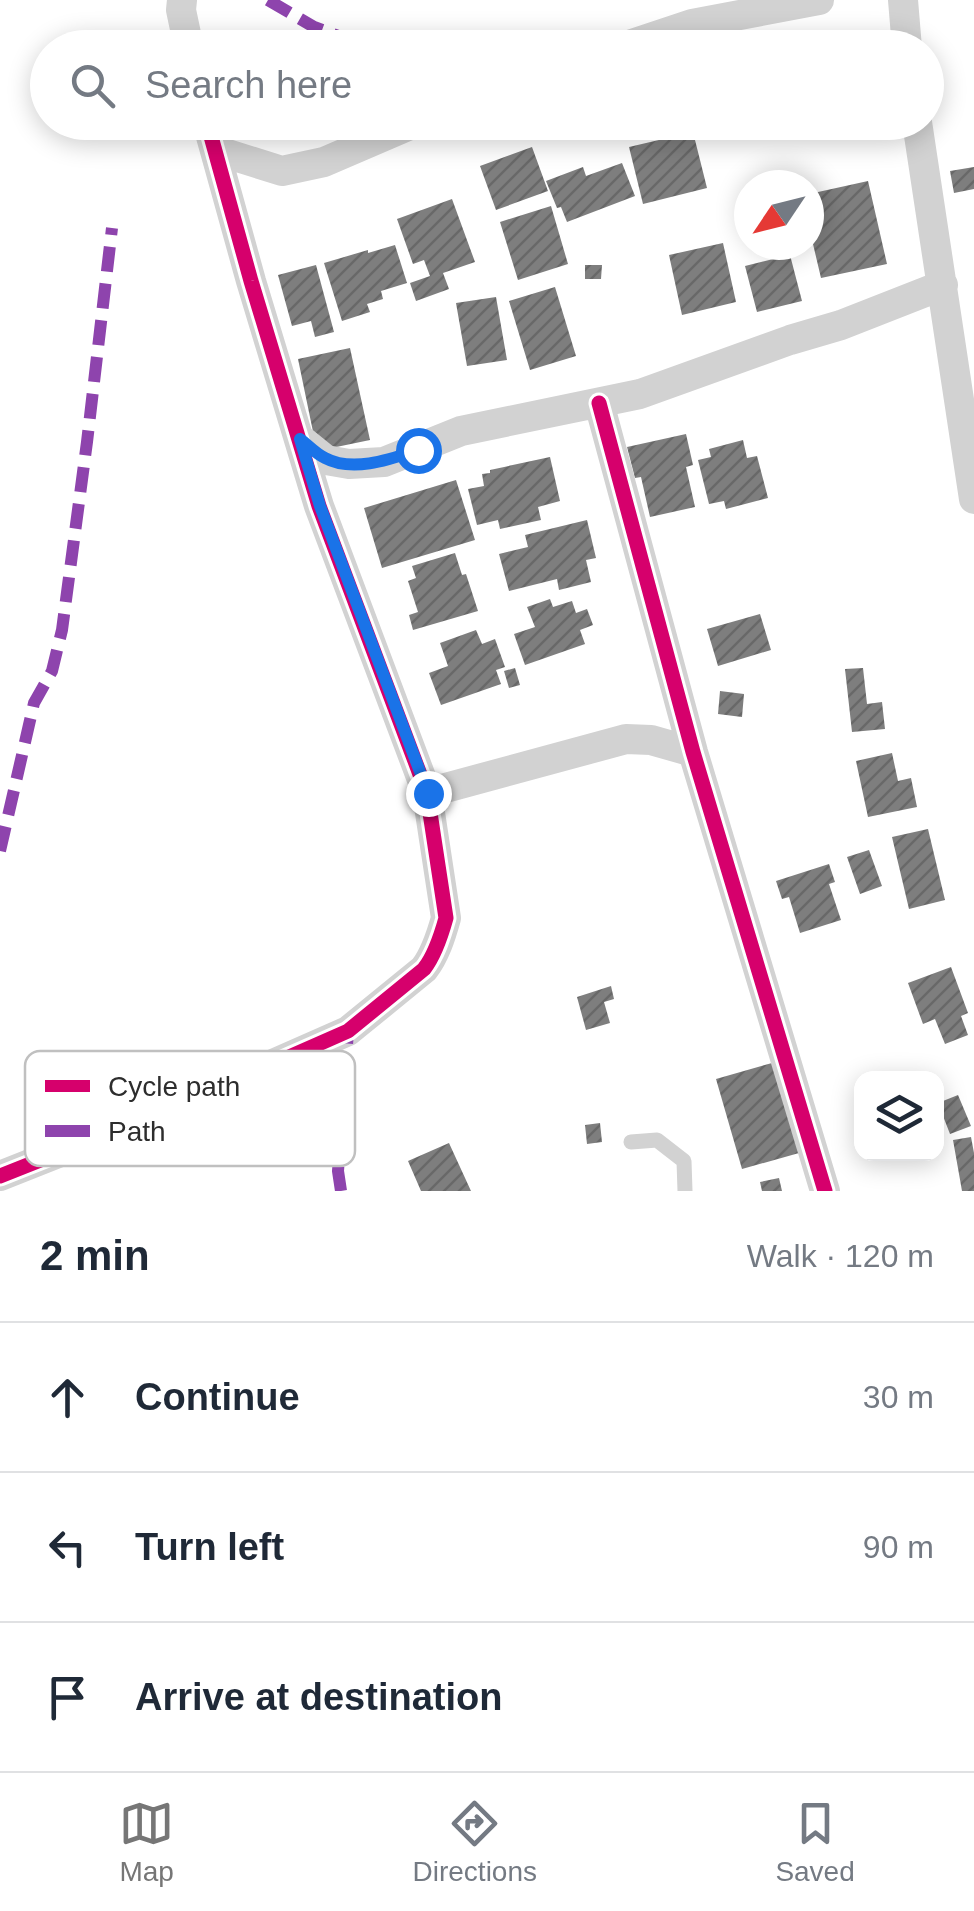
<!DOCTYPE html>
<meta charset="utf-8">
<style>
:root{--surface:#fff;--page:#f6f6f7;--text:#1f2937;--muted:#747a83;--line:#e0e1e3;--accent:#767676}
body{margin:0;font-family:Helvetica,sans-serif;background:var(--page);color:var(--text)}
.controls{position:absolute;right:30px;bottom:30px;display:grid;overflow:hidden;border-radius:20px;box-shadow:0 5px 25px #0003}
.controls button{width:90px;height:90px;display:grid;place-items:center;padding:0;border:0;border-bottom:2px solid var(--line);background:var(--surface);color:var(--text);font:50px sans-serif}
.compass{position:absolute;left:734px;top:170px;width:90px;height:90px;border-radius:50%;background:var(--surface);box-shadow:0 5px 25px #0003;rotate:235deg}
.stop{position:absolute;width:30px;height:30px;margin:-22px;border:8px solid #1a73e8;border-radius:50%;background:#fff}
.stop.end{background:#1a73e8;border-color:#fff;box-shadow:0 2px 10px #0008}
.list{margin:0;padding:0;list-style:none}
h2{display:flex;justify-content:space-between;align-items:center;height:130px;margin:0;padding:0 40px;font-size:42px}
h2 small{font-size:32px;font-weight:400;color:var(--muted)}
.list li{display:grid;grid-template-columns:65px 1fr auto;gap:30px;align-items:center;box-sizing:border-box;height:150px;padding:0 40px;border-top:2px solid var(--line)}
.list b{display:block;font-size:38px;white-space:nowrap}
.list em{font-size:32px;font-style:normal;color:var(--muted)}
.icon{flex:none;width:55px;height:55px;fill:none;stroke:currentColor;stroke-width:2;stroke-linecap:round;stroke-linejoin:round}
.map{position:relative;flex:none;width:974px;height:1191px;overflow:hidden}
.search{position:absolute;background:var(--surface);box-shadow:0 5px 25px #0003;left:30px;right:30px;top:30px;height:110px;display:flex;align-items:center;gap:25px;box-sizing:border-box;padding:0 35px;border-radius:55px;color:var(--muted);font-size:38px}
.sheet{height:580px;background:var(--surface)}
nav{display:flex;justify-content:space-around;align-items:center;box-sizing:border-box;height:140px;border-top:2px solid var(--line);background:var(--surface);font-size:28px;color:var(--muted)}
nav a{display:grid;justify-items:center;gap:5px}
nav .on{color:var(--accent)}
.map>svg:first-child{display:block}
</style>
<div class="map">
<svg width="974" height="1191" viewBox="0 0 974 1191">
<defs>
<pattern id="building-hatch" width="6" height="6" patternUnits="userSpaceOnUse" patternTransform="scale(2.5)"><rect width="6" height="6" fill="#7e7e7e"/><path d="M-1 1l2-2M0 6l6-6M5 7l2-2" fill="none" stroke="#686868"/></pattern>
</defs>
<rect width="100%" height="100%" fill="#fff"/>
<path fill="url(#building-hatch)" d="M 693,132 L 707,188 L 643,204 L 629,147 Z
M 532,147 L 548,191 L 496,210 L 480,166 Z
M 622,163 L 635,196 L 567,222 L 561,207 L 557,208 L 546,181 L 583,167 L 586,176 Z
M 974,167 L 974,189 L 954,193 L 950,171 Z
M 868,181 L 887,264 L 821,278 L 809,227 L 809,194 Z
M 452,199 L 475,262 L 443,273 L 449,289 L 416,301 L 410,283 L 430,276 L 424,260 L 413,264 L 397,219 Z
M 551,206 L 568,264 L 518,280 L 500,222 Z
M 723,243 L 736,302 L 682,315 L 669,255 Z
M 395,245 L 407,283 L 381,291 L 383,299 L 367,304 L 370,312 L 342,321 L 324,263 L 368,250 L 368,253 Z
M 790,255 L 802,301 L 757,312 L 745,266 Z
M 316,265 L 334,332 L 315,337 L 311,321 L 292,326 L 278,275 Z
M 585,265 L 602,265 L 601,279 L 585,279 Z
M 555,287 L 576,356 L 530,370 L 509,301 Z
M 496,297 L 507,360 L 467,366 L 456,303 Z
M 350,348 L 370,440 L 317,451 L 298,359 Z
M 686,434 L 693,465 L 686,467 L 695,507 L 650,517 L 641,477 L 635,478 L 627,447 Z
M 743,440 L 747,458 L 757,456 L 768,498 L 726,509 L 724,501 L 709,504 L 698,460 L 711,457 L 709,449 Z
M 550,457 L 560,501 L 538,507 L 541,520 L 500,529 L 498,520 L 477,525 L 468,489 L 484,486 L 482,474 L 490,473 L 490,470 Z
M 456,480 L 475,540 L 382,568 L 364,508 Z
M 587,520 L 596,558 L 586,560 L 591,582 L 559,590 L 557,579 L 509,591 L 499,554 L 528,547 L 525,535 Z
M 455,553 L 462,575 L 466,574 L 478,611 L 413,630 L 409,615 L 418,612 L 408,581 L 416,578 L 412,566 Z
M 550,599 L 553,607 L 572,601 L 576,613 L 587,609 L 593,625 L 580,630 L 585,644 L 525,665 L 514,634 L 535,627 L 527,607 Z
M 760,614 L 771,650 L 718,666 L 707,629 Z
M 476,630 L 482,644 L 495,639 L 505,667 L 496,670 L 501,684 L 441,705 L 429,673 L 448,666 L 440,643 Z
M 515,668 L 520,685 L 509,688 L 504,671 Z
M 863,668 L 867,704 L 882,702 L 885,729 L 852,732 L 845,669 Z
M 720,691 L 744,694 L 742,717 L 718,714 Z
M 892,753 L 898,781 L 911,778 L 917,807 L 868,817 L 856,761 Z
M 928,829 L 945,900 L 909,909 L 892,837 Z
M 869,850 L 882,886 L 860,894 L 847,857 Z
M 829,864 L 835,882 L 829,884 L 841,920 L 800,933 L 789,897 L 782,899 L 776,881 Z
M 951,967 L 968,1013 L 961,1016 L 968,1035 L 945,1044 L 935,1019 L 923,1024 L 908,983 Z
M 611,986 L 614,999 L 604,1002 L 610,1023 L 586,1030 L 577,997 Z
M 772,1063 L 799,1153 L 742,1169 L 716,1079 Z
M 958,1095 L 971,1126 L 950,1134 L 938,1103 Z
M 600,1123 L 602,1142 L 587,1144 L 585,1125 Z
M 971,1137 L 974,1153 L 974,1191 L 962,1191 L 953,1140 Z
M 449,1143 L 471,1191 L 421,1191 L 408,1161 Z
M 779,1178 L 782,1191 L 762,1191 L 760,1182 Z"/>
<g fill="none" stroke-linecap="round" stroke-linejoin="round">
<path stroke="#d2d2d2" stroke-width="15" d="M 631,1142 L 657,1140 L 684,1161 L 685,1191"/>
<path stroke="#d2d2d2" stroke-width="30" d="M 182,0 L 181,10 L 189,48
M 903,0 L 907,48
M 620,48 L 692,24 L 819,0
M 917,122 L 974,499
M 215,150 L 282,171 L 324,162 L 417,122
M 599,403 L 693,752 L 825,1191
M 300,439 L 326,460 L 349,464 L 384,462 L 461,431 L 640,394 L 790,340 L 841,325 L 943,285
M 427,793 L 626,739 L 651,740 L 693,752
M 0,1176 L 194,1099 L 348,1031 L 424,969 C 435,955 441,936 446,918 L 427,793 L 319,506 L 251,281 L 207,122"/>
<path stroke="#8e44ad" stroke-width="12" stroke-dasharray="25 12" stroke-linecap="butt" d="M 268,0 L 314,27 L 371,48
M 0,851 L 34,703 L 52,671 L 62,630 L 87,442 L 112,228
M 341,1191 L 338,1171 L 348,1031"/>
<g stroke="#fff" stroke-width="21">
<path id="cycleway" d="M 599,403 L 693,752 L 825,1191
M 0,1176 L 194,1099 L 348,1031 L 424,969 C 435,955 441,936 446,918 L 427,793 L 319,506 L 251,281 L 207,122"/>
</g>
<use href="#cycleway" stroke="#d6006c" stroke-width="15"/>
</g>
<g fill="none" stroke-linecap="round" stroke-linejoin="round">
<path stroke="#1a73e8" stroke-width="12" d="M 418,450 C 391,459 353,473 325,458 C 316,454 308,445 300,439 L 320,506 L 428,793"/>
</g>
<rect x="25" y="1051" width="330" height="115" rx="15" fill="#fff" stroke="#c0c0c0" stroke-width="2.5"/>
<rect x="45" y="1080" width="45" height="12" fill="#d6006c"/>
<rect x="45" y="1125" width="45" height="12" fill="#8e44ad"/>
<g font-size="28" fill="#2d2d2d">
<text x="108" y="1096">Cycle path</text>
<text x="108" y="1141">Path</text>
</g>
</svg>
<div class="controls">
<button><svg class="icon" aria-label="layers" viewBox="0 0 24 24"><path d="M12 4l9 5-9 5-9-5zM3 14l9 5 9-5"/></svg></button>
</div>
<svg class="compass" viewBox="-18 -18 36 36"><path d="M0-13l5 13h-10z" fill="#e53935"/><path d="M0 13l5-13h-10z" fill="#747a83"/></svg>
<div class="stop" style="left:418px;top:450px"></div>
<div class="stop end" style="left:428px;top:793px"></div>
<div class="search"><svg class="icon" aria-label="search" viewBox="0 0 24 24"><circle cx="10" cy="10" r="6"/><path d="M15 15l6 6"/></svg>Search here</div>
</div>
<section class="sheet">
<h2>2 min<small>Walk · 120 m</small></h2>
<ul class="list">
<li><svg class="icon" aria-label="ahead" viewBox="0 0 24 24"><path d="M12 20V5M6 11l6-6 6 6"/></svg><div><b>Continue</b></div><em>30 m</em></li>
<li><svg class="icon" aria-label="left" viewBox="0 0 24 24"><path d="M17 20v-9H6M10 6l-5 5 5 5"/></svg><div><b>Turn left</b></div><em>90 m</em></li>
<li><svg class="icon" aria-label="arrive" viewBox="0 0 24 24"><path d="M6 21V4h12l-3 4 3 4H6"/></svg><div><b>Arrive at destination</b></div></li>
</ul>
</section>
<nav>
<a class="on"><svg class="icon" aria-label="map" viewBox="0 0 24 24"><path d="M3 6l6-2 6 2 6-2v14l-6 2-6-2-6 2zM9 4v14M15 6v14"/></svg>Map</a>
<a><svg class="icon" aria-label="directions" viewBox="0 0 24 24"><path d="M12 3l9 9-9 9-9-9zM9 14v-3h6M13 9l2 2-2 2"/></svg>Directions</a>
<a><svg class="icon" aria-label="saved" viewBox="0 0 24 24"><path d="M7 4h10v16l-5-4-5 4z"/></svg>Saved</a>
</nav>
